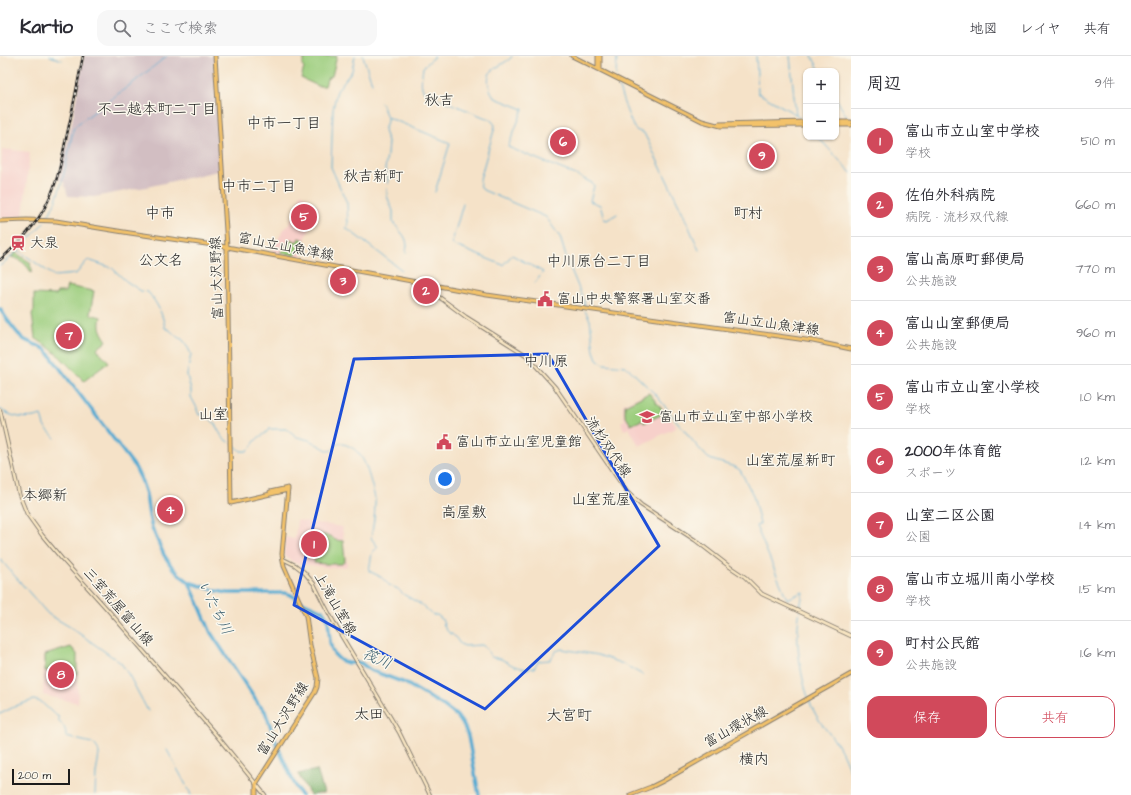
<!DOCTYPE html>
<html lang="ja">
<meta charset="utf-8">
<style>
:root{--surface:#fff;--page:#f7f7f7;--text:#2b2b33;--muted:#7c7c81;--line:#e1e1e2;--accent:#d1495b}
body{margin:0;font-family:"Architects Daughter","Klee One",sans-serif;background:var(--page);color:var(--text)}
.controls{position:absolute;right:12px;top:12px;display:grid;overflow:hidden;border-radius:8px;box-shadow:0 1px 3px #0004}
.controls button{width:36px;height:36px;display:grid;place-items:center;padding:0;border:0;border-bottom:1px solid var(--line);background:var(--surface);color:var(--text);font:20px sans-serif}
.scale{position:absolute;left:12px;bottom:10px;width:58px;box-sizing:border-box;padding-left:4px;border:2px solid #1c1c1c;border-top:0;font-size:11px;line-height:14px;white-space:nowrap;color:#1c1c1c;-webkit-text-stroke:3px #fbf7ec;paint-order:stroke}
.you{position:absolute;left:445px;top:423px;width:14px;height:14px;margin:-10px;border:3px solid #fff;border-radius:50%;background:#1a73e8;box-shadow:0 0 0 6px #1a73e833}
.badge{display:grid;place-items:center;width:26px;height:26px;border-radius:50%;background:var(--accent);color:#fff;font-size:13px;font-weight:700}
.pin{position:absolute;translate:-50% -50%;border:2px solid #fff;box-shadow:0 1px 4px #0006}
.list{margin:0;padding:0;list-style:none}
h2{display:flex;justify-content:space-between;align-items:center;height:52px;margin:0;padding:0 16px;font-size:17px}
h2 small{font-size:13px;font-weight:400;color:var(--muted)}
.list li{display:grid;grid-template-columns:26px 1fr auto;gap:12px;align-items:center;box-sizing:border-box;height:64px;padding:0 16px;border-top:1px solid var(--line)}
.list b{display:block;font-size:15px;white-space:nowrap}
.list p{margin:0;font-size:13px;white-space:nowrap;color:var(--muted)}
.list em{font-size:13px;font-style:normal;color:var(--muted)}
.actions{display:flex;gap:8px;padding:12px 16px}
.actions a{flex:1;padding:9px 0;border:1px solid var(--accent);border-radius:12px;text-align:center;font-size:14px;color:var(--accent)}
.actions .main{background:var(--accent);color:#fff}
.icon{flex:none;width:22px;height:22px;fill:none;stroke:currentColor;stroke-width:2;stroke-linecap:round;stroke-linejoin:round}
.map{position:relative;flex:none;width:851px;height:739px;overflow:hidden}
header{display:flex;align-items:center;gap:24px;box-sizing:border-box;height:56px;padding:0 20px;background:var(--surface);border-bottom:1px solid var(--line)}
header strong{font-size:19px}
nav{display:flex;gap:22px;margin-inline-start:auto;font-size:14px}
.search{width:280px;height:36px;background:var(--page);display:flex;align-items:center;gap:10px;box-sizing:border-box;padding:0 14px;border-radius:12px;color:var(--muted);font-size:15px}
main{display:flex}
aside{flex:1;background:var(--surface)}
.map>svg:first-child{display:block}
</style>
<header>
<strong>Kartio</strong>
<div class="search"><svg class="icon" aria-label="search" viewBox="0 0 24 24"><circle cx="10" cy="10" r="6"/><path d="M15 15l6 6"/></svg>ここで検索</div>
<nav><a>地図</a><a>レイヤ</a><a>共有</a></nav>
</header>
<main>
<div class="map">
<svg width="851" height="739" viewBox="0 0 851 739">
<rect width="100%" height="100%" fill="#fbf7ec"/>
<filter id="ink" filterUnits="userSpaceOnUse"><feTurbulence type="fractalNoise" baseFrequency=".025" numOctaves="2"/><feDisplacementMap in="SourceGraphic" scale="8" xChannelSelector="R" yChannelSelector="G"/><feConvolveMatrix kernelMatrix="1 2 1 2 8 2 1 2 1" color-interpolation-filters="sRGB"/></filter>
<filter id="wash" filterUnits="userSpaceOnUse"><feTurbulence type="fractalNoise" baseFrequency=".012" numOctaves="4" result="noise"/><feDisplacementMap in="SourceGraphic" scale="16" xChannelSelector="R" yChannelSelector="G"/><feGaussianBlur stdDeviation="0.9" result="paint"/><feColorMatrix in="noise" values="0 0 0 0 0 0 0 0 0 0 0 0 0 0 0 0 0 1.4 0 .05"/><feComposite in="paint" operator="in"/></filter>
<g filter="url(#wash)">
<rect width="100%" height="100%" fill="#f5e2c8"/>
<path fill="#f7d0ca" d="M 2,93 L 30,96 L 23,160 L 21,161 L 0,162 L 0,132 Z
M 301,137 L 319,151 L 308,177 L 307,177 L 302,202 L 271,197 L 283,174 L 288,170 L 297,152 Z
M 649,336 L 677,371 L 639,390 L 629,372 L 624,374 L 621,366 L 625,364 L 623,358 L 623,348 Z
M 297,464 L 342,471 L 347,510 L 332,512 L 325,511 L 295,507 L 290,504 L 284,498 L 285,481 L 295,483 Z
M 71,590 L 77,597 L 77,601 L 78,647 L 43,639 L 44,597 L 48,597 Z"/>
<path fill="#d2bec2" d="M 84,0 L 214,0 L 222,114 L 151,130 L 94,141 L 68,140 L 64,126 L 58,123 L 72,66 Z"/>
<path fill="#9bcd7d" stroke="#5c744c" d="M 305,0 L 337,0 L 332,20 L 327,23 L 325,30 L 318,30 L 301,22 L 304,12 L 302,10 Z
M 299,182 L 305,184 C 299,189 300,194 295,199 L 280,197 L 291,183 L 297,186 Z
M 16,197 L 31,207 L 30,209 L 32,213 L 32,216 L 31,217 C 27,208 20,203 11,201 Z
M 67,230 L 94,235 L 90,258 L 101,261 C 98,271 101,276 107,285 L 97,293 L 109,306 L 84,325 L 59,300 L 47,290 L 35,282 L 32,258 L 34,254 L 34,238 L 56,239 L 57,236 L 65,236 Z
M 649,337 L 665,357 L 644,367 L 642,364 L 631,369 L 625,359 L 625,349 Z
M 316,478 L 331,480 L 335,484 L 343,485 L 345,504 L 342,508 L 325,508 L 314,507 L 316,495 L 313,495 Z
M 71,591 L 77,598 L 77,618 L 45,615 L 45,599 Z"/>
<path fill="#7cb06c" stroke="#4c6644" d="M 317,714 L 324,737 L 310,739 L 298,718 Z"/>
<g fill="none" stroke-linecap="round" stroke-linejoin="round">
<path stroke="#55aad1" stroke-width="1" d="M 50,0 L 62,4
M 355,0 L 352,15 L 338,33 L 336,38 L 333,54 L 332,81 L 331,111 L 347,147 L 348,168 L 346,172 L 402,214
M 363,0 L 372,27
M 434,0 C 431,6 424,8 423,12 C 422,20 419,30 425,37 L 491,64 L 495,69 L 494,74 L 480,123 C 480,128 480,130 483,134 L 546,161 L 560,181 L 567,204 L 584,245 L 585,252
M 512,0 L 511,2 C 506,6 493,13 490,17 C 486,25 490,36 495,42 L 523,53 L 508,91 L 576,119 L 592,127 L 594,130 L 590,145 L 600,149 L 604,163 L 607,164 L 617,158
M 756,0 L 758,37 L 797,59 L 802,64
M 790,0 L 795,50 L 796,58
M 812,0 L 820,15
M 616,20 L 617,0
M 617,24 C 618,31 631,69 635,73 C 637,75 641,76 644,77 L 682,155 L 699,194
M 836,42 L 848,63
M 381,47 L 387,61 L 450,87 L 435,136
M 387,61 L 387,65 L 384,75 L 388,86 L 387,99 L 385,114 L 388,119 L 387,140 L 393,155 L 393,166 L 404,180 L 406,184 L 407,189 L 406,197
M 818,81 L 851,117
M 463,148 L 452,186 L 453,189 L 503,209 L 512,199 L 543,216 L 535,227
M 46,163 C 61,143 68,99 73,74 L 75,70 L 134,26 L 167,0
M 18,194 L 54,220 L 76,218 L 85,207 L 88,204 L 112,212 L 126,225 L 141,235 L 148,236 C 157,247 163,258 165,272 C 173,274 175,282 182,283 L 186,288 L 191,298 L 187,319 L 191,335 L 191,341 L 197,352 L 197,354 L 199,359 L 203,358 C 207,361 212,364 214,367 C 219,374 221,383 229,386
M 0,210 L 18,194 L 40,171 L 44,166
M 585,255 L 590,264 L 594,295 L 597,303 L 604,308 L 626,310 L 655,338 L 696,389 L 708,402 L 712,404 L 735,411 L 740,414 L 753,439 L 760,468 L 756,470 L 787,543 L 803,536 C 801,547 799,558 798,569 C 796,595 803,637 816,659 C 822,670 831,679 838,689 C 843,697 847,708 851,717
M 0,353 C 12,362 29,364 41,359 L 44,370 L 55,382
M 232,387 L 241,395 L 247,395 C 252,392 253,386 258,382 C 262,379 266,378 269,373 L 287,373 L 297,381 L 309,384 L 329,395 L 332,394 L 339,387 C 363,391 366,410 372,430 C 373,436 376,442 375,448 C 375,459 373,471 371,482 L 378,491 L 372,497 L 369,515 L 381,521 L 389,529 L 398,533 L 403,538 L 422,549 L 433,559 L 437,559 L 442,563 L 445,572 L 450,578 L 452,578 L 456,582 L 460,588 L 465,590 L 482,589 L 486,592 L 491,601 L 501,603 L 514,610 L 526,613 L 534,612 L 538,605 L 550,604 L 556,595 L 562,593 L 598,599 L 623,608 L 643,619
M 0,503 L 48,558 L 70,571 L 121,607 L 130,621 L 148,655
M 0,658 L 18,649 L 34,644 L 41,646 L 54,658 L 58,660 L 59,666 C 65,670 66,675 66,681 L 92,687 C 96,689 99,694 99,698 L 96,718 L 95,739
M 167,694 L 186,729
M 188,732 L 191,739"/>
<path stroke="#55aad1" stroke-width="3.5" d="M 0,253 C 7,263 16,278 25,284 C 32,288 39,289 46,294 L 135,411 L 141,423 L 146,438 L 149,460 L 152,472 L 164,499 L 172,511 L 180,519 L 189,526 L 200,551 L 211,577 L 259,649 L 265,655 L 277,689 L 293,725 L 301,739
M 189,526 L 217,535 L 228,537 L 285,537 L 291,539 L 298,544 L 323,555 L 328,563 L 330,586 L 332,594 L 334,598 L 340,604 L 348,607 L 361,607 L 370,614 L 405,627 L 444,650 L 457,660 L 464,670 L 468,680 L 479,739"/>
</g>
</g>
<g filter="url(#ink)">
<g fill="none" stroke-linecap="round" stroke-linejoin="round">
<g stroke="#887f72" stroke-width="4.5">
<path id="secondary" d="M 429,229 L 431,235 L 466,261 L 526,299 L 555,331 L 627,436 L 641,449 L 695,484 L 730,511 L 745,521 L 762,538 L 851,580
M 0,354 L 19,438 L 27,458 L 42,479 L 62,503 L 107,553 L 217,680 L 265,739
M 283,503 L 295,509 L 304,516 L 314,528 L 324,548 L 338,574 L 399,676 L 430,739"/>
</g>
<g stroke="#887f72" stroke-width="5">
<path id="primary" d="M 215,0 L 227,191 L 231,447 L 288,434
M 572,0 L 702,65 L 721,70 L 806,69
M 598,13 L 598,0
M 600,14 L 600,0
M 836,66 L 851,66
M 719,68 L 806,66
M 836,69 L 851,69
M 0,165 L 27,164 L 56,165 L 130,177 L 227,191 L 487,239 L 813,285 L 851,293
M 256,739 L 256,728 L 315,636 L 317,631 L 318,622 L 310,589 L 306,560 L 284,510 L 282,498 L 288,432 L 270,436
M 630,739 L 651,731 L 663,725 L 851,618"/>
</g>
<use href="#secondary" stroke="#fae7c3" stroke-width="2.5"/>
<use href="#primary" stroke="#f3c26a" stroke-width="3"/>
<g stroke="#1c1c1c" stroke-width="2.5">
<path id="rail" d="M 0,204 C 19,187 37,169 48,145 C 57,127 61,107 65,87 C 72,58 77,29 83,0"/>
</g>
<use href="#rail" stroke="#fbf7ec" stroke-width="1" stroke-dasharray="3" stroke-linecap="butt"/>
</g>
</g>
<path fill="none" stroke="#1d4ed8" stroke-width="3" stroke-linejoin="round" d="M 548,298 L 659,490 L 485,653 L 294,549 L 354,303 Z"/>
<defs>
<g id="station-bare" transform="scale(1.2)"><path d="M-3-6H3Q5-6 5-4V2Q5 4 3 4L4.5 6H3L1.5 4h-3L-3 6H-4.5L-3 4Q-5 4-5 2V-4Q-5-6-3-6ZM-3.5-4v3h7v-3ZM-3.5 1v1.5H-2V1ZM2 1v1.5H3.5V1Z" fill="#d1495b" stroke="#fbf7ec" stroke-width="2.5" paint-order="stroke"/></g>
<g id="civic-bare" transform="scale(1.2)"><path d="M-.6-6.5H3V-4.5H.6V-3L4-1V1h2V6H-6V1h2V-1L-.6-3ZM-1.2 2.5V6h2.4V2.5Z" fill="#d1495b" stroke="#fbf7ec" stroke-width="2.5" paint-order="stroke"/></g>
<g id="school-bare" transform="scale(1.2)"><path d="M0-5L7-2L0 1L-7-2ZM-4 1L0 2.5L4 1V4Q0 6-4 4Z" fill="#d1495b" stroke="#fbf7ec" stroke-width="2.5" paint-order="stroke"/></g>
</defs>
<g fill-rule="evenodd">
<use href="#station-bare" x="18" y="187"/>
<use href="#civic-bare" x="545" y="243"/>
<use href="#school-bare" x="647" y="361"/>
<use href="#civic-bare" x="444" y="386"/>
</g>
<g text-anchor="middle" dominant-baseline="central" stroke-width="3" stroke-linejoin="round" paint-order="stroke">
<g font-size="14" fill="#1c1c1c" stroke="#fbf7ec" text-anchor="start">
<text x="30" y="187">大泉</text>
<text x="557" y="243">富山中央警察署山室交番</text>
<text x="659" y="361">富山市立山室中部小学校</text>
<text x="456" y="386">富山市立山室児童館</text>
</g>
<g font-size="14" fill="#1c1c1c" stroke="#fbf7ec">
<text transform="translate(286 191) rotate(11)">富山立山魚津線</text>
<text transform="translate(217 222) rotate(-92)">富山大沢野線</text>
<text transform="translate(771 268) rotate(8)">富山立山魚津線</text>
<text transform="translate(608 391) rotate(56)">流杉双代線</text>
<text transform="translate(335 548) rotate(60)">上滝山室線</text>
<text transform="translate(118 551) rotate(49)">三室荒屋富山線</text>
<text transform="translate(283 663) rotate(-58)">富山大沢野線</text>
<text transform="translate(736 671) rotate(-29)">富山環状線</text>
</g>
<g font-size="15" fill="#1c1c1c" stroke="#fbf7ec">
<text x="439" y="44">秋吉</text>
<text x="157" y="53">不二越本町二丁目</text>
<text x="284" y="67">中市一丁目</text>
<text x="373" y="120">秋吉新町</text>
<text x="259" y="130">中市二丁目</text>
<text x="160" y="157">中市</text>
<text x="748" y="157">町村</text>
<text x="161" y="204">公文名</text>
<text x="599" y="205">中川原台二丁目</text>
<text x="546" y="305">中川原</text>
<text x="213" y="358">山室</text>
<text x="790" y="404">山室荒屋新町</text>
<text x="45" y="439">本郷新</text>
<text x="601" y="443">山室荒屋</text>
<text x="464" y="456">高屋敷</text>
<text x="369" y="658">太田</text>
<text x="569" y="659">大宮町</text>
<text x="754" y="703">横内</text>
</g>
<g font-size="15" font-style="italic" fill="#365c6d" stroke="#fbf7ec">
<text transform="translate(215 552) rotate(63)">いたち川</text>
<text transform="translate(377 603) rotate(23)">筏川</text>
</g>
</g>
</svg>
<div class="controls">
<button>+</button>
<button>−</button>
</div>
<div class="scale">200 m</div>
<div class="you"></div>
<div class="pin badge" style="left:314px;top:488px">1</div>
<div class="pin badge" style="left:426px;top:235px">2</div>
<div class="pin badge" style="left:343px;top:225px">3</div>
<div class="pin badge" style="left:170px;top:454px">4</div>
<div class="pin badge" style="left:304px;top:161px">5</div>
<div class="pin badge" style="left:563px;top:86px">6</div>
<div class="pin badge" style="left:69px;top:280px">7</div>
<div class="pin badge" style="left:61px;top:619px">8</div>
<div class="pin badge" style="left:762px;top:100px">9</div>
</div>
<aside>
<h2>周辺<small>9件</small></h2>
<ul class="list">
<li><span class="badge">1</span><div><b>富山市立山室中学校</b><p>学校</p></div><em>510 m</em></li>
<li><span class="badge">2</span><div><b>佐伯外科病院</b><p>病院 · 流杉双代線</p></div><em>660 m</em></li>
<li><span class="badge">3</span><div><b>富山高原町郵便局</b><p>公共施設</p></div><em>770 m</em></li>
<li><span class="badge">4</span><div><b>富山山室郵便局</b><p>公共施設</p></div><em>960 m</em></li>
<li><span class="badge">5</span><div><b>富山市立山室小学校</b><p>学校</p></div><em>1.0 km</em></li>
<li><span class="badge">6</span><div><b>2000年体育館</b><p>スポーツ</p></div><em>1.2 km</em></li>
<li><span class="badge">7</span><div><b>山室二区公園</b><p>公園</p></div><em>1.4 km</em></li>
<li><span class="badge">8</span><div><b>富山市立堀川南小学校</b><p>学校</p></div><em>1.5 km</em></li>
<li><span class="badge">9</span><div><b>町村公民館</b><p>公共施設</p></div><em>1.6 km</em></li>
</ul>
<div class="actions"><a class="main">保存</a><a>共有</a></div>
</aside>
</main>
